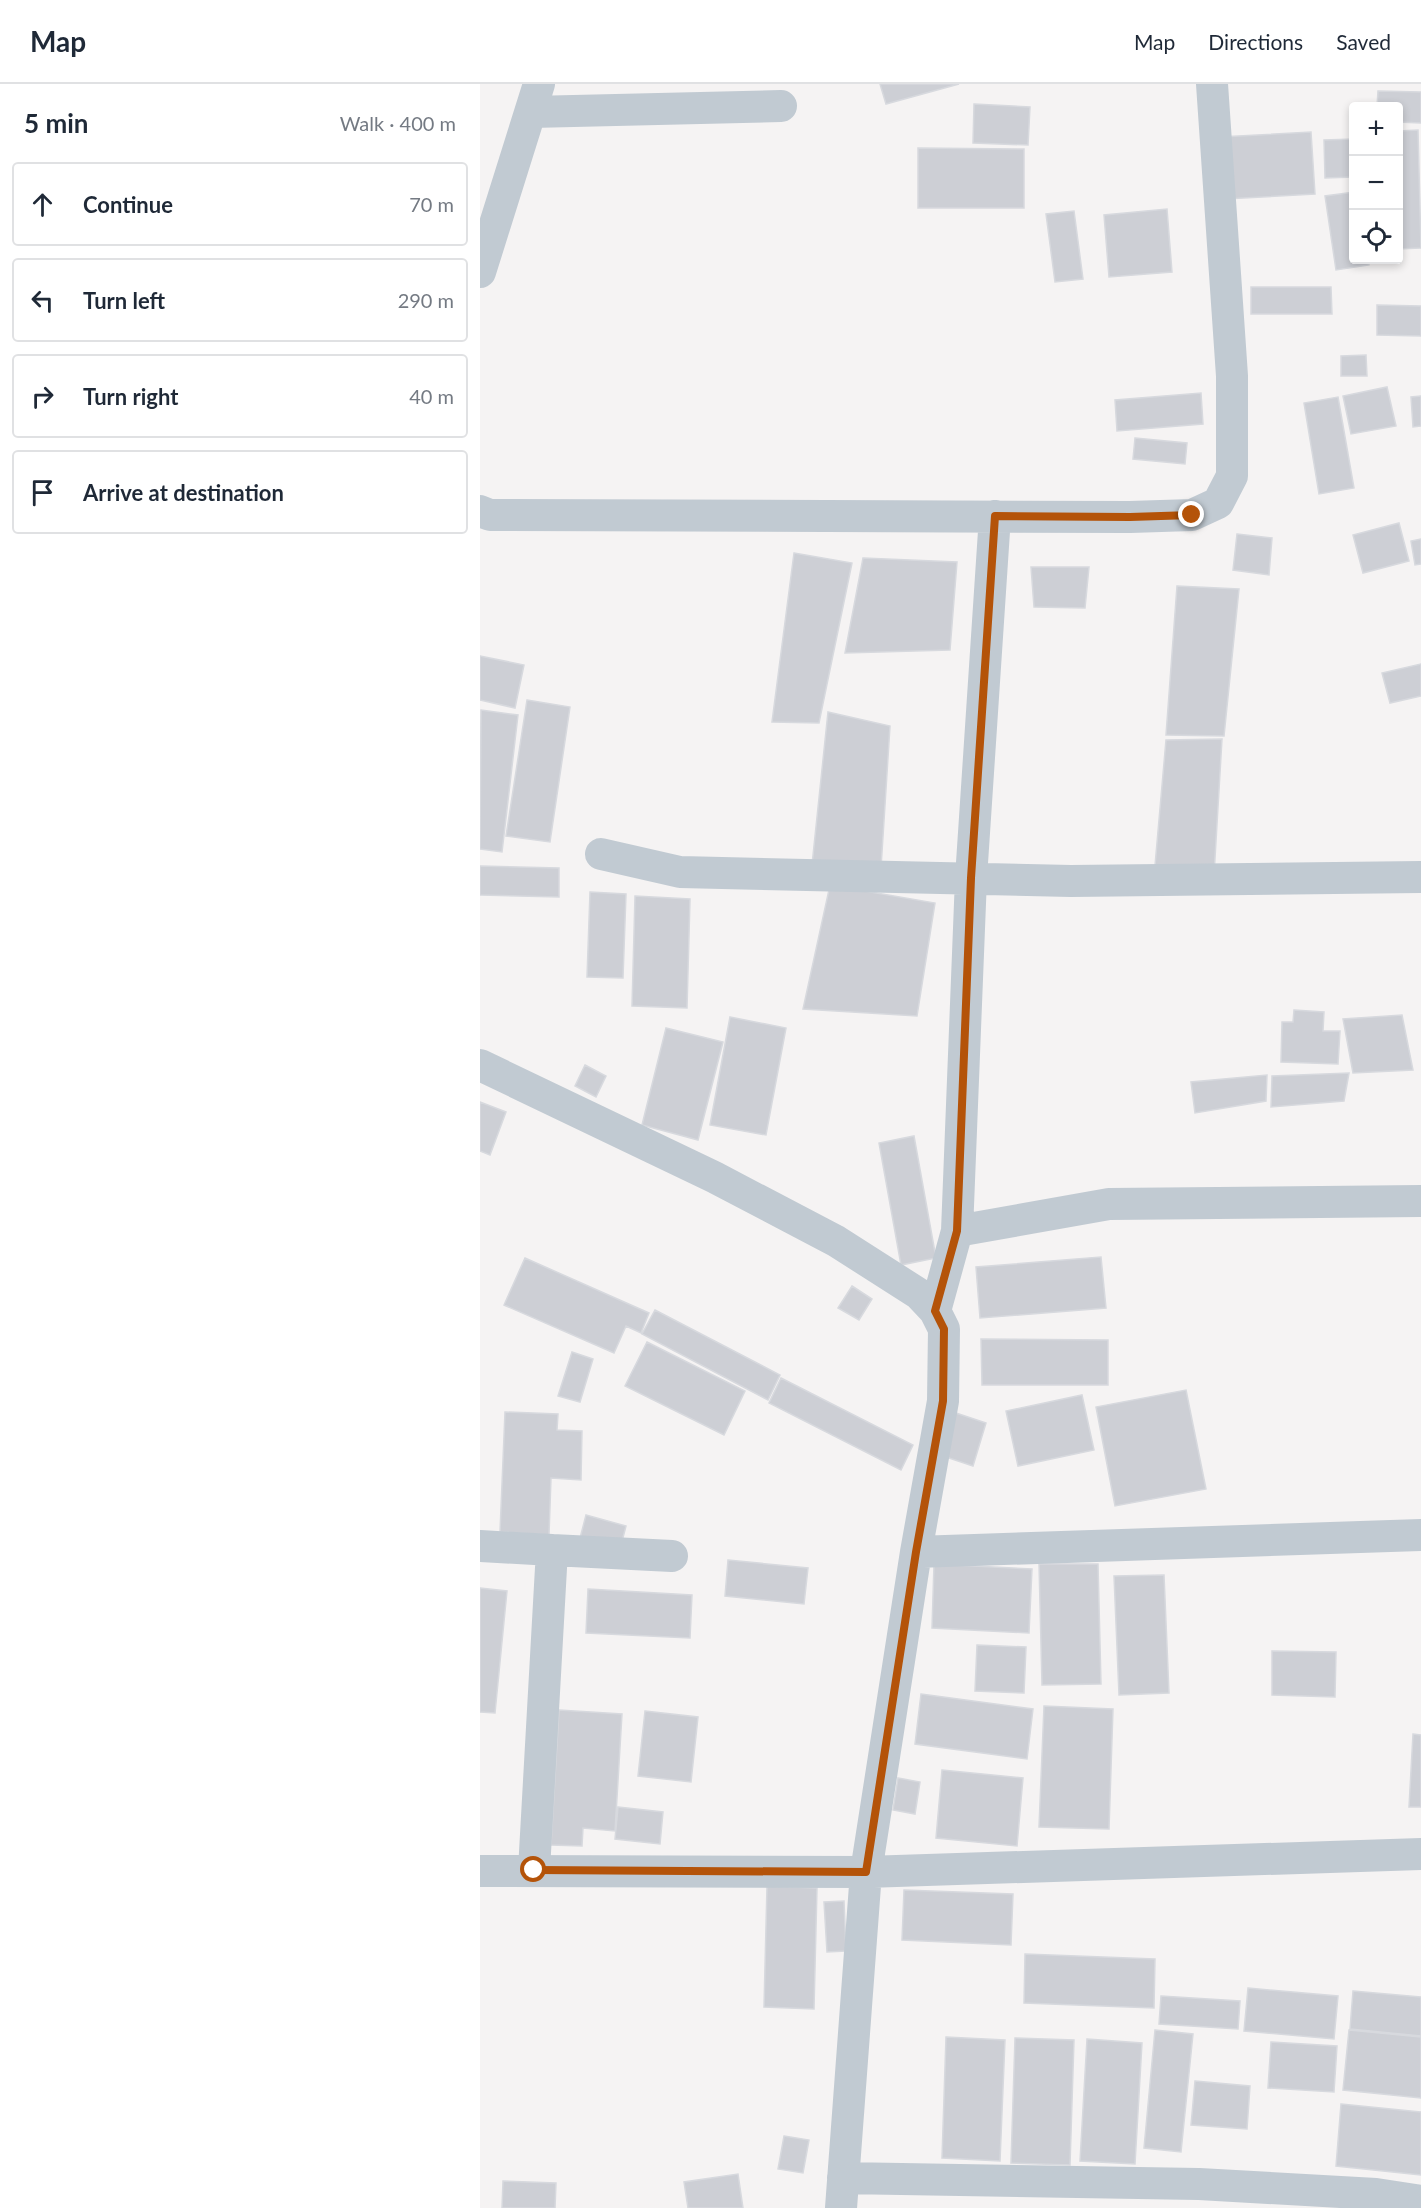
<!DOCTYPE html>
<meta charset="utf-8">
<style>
:root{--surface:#fff;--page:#f6f6f7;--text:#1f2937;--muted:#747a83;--line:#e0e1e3}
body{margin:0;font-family:Lato,sans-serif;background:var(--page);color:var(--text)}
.controls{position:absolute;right:18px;top:18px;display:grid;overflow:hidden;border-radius:6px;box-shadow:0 3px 9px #0003}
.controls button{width:54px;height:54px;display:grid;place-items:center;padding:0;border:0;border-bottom:2px solid var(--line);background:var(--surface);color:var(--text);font:30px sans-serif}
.stop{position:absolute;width:18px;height:18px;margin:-14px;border:4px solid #b45309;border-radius:50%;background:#fff}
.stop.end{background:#b45309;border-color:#fff;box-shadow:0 2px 6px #0008}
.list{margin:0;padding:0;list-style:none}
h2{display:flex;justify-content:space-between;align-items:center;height:78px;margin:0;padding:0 24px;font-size:26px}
h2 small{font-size:20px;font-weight:400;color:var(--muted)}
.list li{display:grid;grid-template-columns:39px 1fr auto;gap:18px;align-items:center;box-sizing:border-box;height:84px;margin:0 12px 12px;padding:0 12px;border:2px solid var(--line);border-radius:6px}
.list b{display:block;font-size:22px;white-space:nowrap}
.list em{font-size:20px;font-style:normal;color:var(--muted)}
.icon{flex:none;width:33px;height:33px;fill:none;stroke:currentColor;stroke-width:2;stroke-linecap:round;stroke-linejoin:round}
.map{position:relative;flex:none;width:941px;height:2124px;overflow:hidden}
header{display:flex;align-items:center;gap:36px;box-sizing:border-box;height:84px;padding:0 30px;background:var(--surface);border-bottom:2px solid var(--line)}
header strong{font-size:28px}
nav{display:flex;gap:33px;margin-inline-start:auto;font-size:21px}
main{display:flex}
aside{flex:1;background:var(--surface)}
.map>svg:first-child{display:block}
</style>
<header>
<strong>Map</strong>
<nav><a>Map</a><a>Directions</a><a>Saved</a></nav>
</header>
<main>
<aside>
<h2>5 min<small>Walk · 400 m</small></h2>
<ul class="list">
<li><svg class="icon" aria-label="ahead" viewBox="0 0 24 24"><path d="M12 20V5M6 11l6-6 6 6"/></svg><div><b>Continue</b></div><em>70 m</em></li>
<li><svg class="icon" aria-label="left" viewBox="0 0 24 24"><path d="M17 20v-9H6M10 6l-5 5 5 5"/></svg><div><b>Turn left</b></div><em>290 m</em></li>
<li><svg class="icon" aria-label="right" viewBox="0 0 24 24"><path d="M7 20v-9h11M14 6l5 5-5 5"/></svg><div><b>Turn right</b></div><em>40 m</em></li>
<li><svg class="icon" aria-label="arrive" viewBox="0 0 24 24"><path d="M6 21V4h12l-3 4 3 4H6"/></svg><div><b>Arrive at destination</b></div></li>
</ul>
</aside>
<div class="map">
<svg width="941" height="2124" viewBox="0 0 941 2124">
<rect width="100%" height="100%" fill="#f5f3f3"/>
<path fill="#cdcfd5" stroke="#d7d9de" stroke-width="1.5" d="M 400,0 L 479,0 L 406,20 Z
M 898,7 L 941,8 L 941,39 L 918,38 L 918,22 L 897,22 Z
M 494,20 L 550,23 L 548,61 L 493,59 Z
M 938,46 L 941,164 L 918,165 L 918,47 Z
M 831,48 L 835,110 L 745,115 L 740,53 Z
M 874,55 L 874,93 L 845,94 L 844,56 Z
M 438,64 L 544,65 L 544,124 L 438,124 Z
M 874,108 L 874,176 L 888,176 L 889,181 L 856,186 L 845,112 Z
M 687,125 L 692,188 L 629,193 L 624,131 Z
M 594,127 L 603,195 L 575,198 L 566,130 Z
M 771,203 L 851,203 L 852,230 L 771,230 Z
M 897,221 L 941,222 L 941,252 L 897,251 Z
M 886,271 L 887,292 L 861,292 L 861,272 Z
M 907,303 L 916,342 L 871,350 L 863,312 Z
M 721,309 L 723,340 L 637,347 L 635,316 Z
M 941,312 L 941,342 L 933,343 L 931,313 Z
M 858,313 L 874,404 L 839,410 L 824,319 Z
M 655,354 L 707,359 L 705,380 L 653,375 Z
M 919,439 L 929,477 L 883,489 L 873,451 Z
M 757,450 L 792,454 L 789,491 L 753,486 Z
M 941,455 L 941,480 L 935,481 L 931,457 Z
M 314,469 L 372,479 L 339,639 L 292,638 Z
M 383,474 L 477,478 L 470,566 L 365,569 Z
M 551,483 L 609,483 L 605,524 L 554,523 Z
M 697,502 L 759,505 L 744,652 L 686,651 Z
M 0,572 L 44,581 L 35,624 L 0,616 Z
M 941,580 L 941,612 L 910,619 L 902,589 Z
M 47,616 L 90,623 L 70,758 L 26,752 Z
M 1,626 L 38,631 L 22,768 L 0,765 Z
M 348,628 L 410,642 L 401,784 L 332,781 Z
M 742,655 L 734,791 L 674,793 L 686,656 Z
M 0,782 L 79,784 L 79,813 L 0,811 Z
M 350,801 L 455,819 L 437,932 L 323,925 Z
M 110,808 L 146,810 L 143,894 L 107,893 Z
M 155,812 L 210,815 L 207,924 L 152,922 Z
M 814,926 L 844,928 L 843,947 L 860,947 L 858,980 L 801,978 L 802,938 L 813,938 Z
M 922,931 L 933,986 L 873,989 L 863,935 Z
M 250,933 L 306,944 L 286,1051 L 230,1041 Z
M 186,944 L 243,958 L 218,1056 L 162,1041 Z
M 105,981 L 126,992 L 116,1013 L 95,1002 Z
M 869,989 L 864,1017 L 791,1023 L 792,992 Z
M 787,991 L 786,1017 L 715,1029 L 711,998 Z
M 0,1018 L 26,1028 L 10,1071 L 0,1067 Z
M 434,1052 L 456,1174 L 421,1181 L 399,1059 Z
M 621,1173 L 626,1224 L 500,1234 L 496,1183 Z
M 45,1174 L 169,1229 L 161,1249 L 146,1242 L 134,1269 L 24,1221 Z
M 372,1202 L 392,1215 L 379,1236 L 358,1224 Z
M 175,1226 L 300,1291 L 288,1316 L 162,1250 Z
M 501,1255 L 628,1256 L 628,1301 L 502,1301 Z
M 167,1258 L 265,1307 L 244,1351 L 145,1302 Z
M 92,1268 L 113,1275 L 100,1318 L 78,1312 Z
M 301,1294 L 433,1361 L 421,1386 L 289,1319 Z
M 706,1306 L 726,1405 L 635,1422 L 616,1323 Z
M 602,1311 L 614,1366 L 538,1382 L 526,1327 Z
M 25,1328 L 78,1330 L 77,1346 L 102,1347 L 101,1396 L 71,1394 L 69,1451 L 20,1448 Z
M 473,1328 L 506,1339 L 493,1382 L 460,1371 Z
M 106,1431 L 146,1442 L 139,1469 L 99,1458 Z
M 248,1476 L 328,1484 L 324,1520 L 245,1512 Z
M 454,1480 L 552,1485 L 549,1549 L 452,1544 Z
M 559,1480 L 618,1480 L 621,1600 L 562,1601 Z
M 684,1491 L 689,1609 L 639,1611 L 634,1492 Z
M 0,1504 L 27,1507 L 15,1629 L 0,1628 Z
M 108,1505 L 212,1511 L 210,1554 L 106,1549 Z
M 497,1561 L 546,1563 L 544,1609 L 495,1607 Z
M 792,1567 L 856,1568 L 855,1613 L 792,1611 Z
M 441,1610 L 553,1625 L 547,1675 L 435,1660 Z
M 564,1622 L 633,1625 L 629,1745 L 559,1743 Z
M 79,1626 L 142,1630 L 135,1747 L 103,1744 L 102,1762 L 71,1761 Z
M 165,1627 L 218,1633 L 211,1698 L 158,1692 Z
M 933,1650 L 941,1651 L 941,1723 L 929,1723 Z
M 462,1686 L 543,1694 L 537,1762 L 456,1754 Z
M 418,1694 L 440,1698 L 435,1730 L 413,1726 Z
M 138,1723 L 183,1728 L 180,1760 L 135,1755 Z
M 287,1802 L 337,1804 L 334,1925 L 284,1923 Z
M 424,1806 L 533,1810 L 531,1861 L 422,1856 Z
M 364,1817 L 366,1867 L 347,1868 L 344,1818 Z
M 545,1870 L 675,1875 L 674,1924 L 544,1919 Z
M 768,1904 L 858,1912 L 854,1955 L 764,1947 Z
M 873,1907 L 941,1913 L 941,1952 L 870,1945 Z
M 681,1912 L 760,1917 L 758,1945 L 679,1940 Z
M 675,1946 L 713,1950 L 701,2068 L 664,2064 Z
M 869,1946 L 941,1953 L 941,2014 L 863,2006 Z
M 466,1953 L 525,1956 L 520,2077 L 462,2074 Z
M 535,1954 L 594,1956 L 590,2081 L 531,2079 Z
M 607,1955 L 662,1959 L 655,2080 L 600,2077 Z
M 791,1958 L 857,1962 L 854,2008 L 788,2004 Z
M 715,1997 L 770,2002 L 767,2045 L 711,2041 Z
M 861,2020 L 941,2028 L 941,2091 L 856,2082 Z
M 304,2052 L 329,2056 L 323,2089 L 298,2085 Z
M 258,2090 L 263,2124 L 208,2124 L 204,2098 Z
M 23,2097 L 76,2099 L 75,2124 L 22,2124 Z"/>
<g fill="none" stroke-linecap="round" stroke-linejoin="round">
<path stroke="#c1cad2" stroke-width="32" d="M 51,28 L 301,22
M 0,188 L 59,0
M 0,427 L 10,431 L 650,433 L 712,431 L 738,419 L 752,392 L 752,292 L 732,0
M 121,770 L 200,788 L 591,797 L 941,793
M 0,981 L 234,1093 L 356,1157 L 439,1210 L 455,1227 L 464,1245 L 463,1317 L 436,1468 L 386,1788 L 361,2124
M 477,1147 L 629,1120 L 941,1117
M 455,1227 L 477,1147 L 491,794 L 515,432
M 0,1462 L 72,1466
M 436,1468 L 941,1451
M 54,1786 L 72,1466 L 192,1472
M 0,1787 L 386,1788 L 941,1770
M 363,2094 L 719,2100 L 896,2110 L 941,2117"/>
</g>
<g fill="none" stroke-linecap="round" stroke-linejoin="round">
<path stroke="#b45309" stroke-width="8" d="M 54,1786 L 386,1788 L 436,1468 L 463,1317 L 464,1245 L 455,1227 L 477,1147 L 491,794 L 515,432 L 650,433 L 712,431"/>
</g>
</svg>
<div class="controls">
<button>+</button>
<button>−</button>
<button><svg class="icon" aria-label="locate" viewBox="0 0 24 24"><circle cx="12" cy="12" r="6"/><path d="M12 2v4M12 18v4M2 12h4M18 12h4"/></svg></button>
</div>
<div class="stop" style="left:54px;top:1786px"></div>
<div class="stop end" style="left:712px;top:431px"></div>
</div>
</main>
